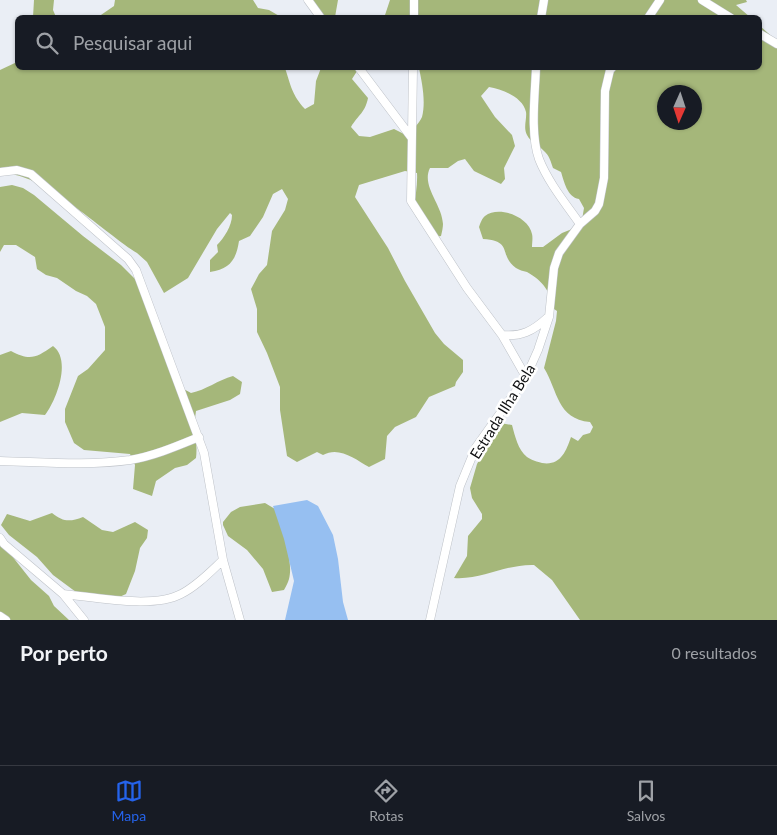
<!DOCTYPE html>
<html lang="pt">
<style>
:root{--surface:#171b24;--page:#20242c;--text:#f1f3f6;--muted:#9ea1a6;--line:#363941;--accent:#2563eb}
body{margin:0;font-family:Lato,sans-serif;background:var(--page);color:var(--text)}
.compass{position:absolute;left:657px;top:85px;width:45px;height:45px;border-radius:50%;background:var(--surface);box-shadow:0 1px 4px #0004;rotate:183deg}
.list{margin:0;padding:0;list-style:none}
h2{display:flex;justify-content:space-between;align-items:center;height:65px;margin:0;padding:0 20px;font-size:21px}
h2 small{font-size:16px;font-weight:400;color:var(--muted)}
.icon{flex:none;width:28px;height:28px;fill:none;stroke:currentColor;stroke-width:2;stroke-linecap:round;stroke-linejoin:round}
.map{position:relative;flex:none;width:777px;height:620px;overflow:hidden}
.search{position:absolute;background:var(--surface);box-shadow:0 1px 4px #0004;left:15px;right:15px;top:15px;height:55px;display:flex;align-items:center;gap:12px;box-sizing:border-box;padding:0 18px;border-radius:8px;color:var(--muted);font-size:19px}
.sheet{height:145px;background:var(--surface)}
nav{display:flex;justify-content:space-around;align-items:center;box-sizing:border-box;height:70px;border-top:1px solid var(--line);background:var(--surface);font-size:14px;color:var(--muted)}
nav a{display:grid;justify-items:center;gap:2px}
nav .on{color:var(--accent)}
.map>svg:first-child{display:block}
</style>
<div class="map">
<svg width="777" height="620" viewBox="0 0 777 620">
<rect width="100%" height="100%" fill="#eaeef5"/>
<path fill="#a5b77a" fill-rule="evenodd" d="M 34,0 L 54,0 L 53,10 L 56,17 L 33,17 Z
M 115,0 L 253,0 L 258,8 L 269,10 L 281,17 L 98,17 L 114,6 Z
M 306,0 L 338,0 L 335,17 L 318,17 Z
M 390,0 L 746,0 L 747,2 L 736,5 L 750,17 L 384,18 Z
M 760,26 L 777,41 L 777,620 L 580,620 L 552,580 L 534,565 C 505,564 483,580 454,578 L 467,556 L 468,536 L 482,519 L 482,514 L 472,498 L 470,488 L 477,464 L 489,443 L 489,439 L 500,423 L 512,425 C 515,436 518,450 527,457 C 531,460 538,462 542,463 C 560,466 566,452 571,437 L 578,441 L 583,435 L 590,433 L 593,427 L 590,422 C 557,419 558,391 544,368 L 556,321 L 557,311 L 554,309 C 550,291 543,281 527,272 C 523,271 519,270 516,268 C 498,255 514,241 483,239 L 479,227 C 480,224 482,218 485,216 C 499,205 529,217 532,234 C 533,238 532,243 532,247 L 543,247 L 562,233 L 572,229 L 582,220 L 584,208 L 579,199 C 567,197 564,181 561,172 L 553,168 C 551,162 549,155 544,151 C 539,145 531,143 527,135 C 523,128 527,119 526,112 C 523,97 502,89 489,87 L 481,96 L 495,117 L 512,135 L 515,146 L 504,168 L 505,179 L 501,184 L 474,171 L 465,159 L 458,161 L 448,168 L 430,168 C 421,186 442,204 443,224 C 443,227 442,232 441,236 L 430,238 L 421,220 L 416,217 C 413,202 418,188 417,173 L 405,171 L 359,185 L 355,197 L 388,248 L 405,281 L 435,333 L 444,344 L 463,360 L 463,372 L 456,382 L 455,386 L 429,397 L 416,417 L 395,427 L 387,436 L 385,459 L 369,467 C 355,459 339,446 323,455 L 317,452 L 297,462 L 287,456 L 280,410 L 280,387 L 267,353 L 257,332 L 257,309 L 251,289 L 259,274 L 267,265 L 272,231 L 285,210 L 288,199 L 282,189 L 273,194 L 263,217 L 250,236 L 239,241 C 236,260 230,269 210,272 L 210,260 L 218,252 L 217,245 C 224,238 232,226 232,215 L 230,213 L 217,229 L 188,278 L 164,293 L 147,262 L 137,253 C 107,235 34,165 0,175 L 0,70 L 17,62 L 18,68 L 285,68 C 291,86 292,95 305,109 L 314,104 L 316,81 L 321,68 L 359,68 L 352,79 L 368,98 C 365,113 358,115 351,127 L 359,136 L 370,137 L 394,129 L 406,135 C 412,130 419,124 422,117 C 426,101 422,83 419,68 L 760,68 ZM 664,92 L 694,92 L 694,122 L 664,122 Z
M 12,185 L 23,188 L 34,195 L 83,236 L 121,265 L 139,283 L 180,387 L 191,393 C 206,390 218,380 233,376 L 242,382 L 240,394 L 230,400 L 196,411 C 193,427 198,442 196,458 L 187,465 L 175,468 L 156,481 L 152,496 L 133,489 L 135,465 L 130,454 L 84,450 L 74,443 L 65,422 L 65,409 L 78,376 L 88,369 L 105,350 L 105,327 L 96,304 L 87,296 L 76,291 L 57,278 L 46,275 L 37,269 L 35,257 L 16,245 L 4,245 L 0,252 L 0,187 Z
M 53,346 C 72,360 56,401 45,415 L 22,413 L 0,422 L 0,355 L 11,351 C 30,361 36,358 53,346 Z
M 265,503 L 275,509 C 281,527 294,560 289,579 C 288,583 286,586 284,590 L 272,592 L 263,569 L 247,550 L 228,536 L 223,525 L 223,522 L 231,512 L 240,507 Z
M 52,513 C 63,522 70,522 83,517 L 102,530 L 113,532 L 135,522 L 148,530 L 147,538 L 140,548 L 135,571 L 126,594 L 115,599 L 80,595 L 53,575 L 37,557 L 9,535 L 1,525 L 7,514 L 30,521 Z
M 0,544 L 8,551 L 31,580 L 49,596 L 54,606 L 69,620 L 0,620 Z"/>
<path fill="#96bff1" d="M 307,500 L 318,506 L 333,535 L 338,559 L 343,602 L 348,620 L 285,620 L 294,581 L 284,539 L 273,506 Z"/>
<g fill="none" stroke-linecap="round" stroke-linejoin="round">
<g stroke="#bec2c8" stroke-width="9">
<path id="minor" d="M 308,0 L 321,18
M 702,0 L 731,18
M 414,18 L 414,0
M 541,18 L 544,0
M 648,18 L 660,0
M 760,34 L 777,44
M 359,68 L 411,137
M 413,68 L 411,201 L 467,288 L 502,335 L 526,377
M 536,68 C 535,95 530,134 539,159 C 548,182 566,204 580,224
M 0,172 L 17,170 L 31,174 L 128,259 L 136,270 L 204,453 L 223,560 L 240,620
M 502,335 C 521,337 533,331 547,318
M 0,461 C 43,462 87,466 130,460 C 154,456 177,446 199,437
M 0,538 L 4,544 L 63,594 L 84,620
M 63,594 C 95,597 153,609 181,594 C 197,586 210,572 223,560
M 0,616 L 6,620
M 430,620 L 460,486 L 476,447 L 526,377 L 538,350 L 549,317 L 554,268 L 559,253 L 580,224 L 595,211 L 599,204 L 604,178 L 605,91 L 610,70 L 612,68"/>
</g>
<use href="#minor" stroke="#fff" stroke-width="8"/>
</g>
<g text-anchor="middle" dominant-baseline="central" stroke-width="5" stroke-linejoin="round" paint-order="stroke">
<g font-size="15" fill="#0f1012" stroke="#fff">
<text transform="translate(502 411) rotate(-58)">Estrada Ilha Bela</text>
</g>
</g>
</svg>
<svg class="compass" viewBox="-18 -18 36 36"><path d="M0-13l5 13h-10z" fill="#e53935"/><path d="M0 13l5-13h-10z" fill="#9ea1a6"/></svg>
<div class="search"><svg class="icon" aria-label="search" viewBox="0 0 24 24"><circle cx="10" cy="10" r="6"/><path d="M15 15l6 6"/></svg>Pesquisar aqui</div>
</div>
<section class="sheet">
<h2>Por perto<small>0 resultados</small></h2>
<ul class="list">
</ul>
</section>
<nav>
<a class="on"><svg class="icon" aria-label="map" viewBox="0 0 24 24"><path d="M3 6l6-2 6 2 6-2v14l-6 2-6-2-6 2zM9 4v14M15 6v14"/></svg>Mapa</a>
<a><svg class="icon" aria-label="directions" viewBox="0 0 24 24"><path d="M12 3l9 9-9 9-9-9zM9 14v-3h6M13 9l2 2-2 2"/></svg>Rotas</a>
<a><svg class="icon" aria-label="saved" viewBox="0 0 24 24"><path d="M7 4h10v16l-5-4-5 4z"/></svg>Salvos</a>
</nav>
